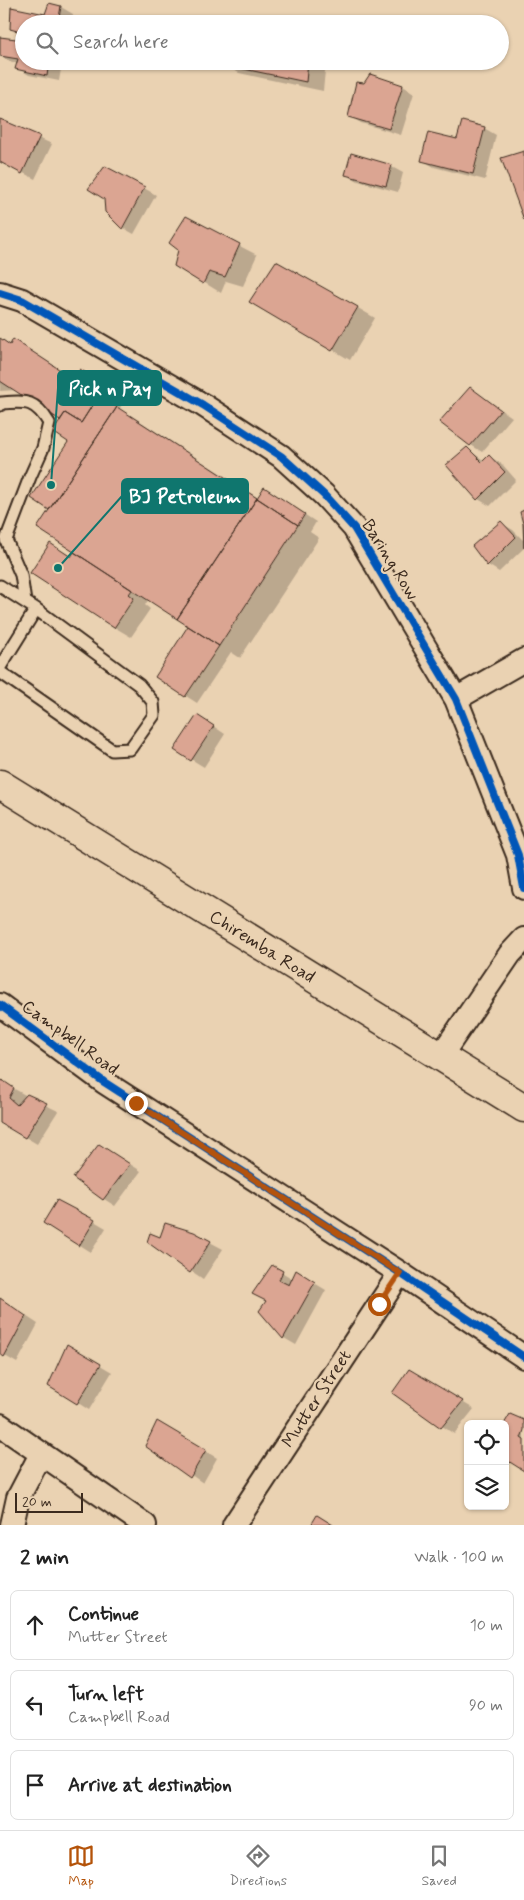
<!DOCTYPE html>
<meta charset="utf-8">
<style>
:root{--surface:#fff;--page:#f2f2f2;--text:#222;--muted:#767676;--line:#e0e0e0;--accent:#b45309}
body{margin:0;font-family:Mynerve,sans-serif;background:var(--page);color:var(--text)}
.controls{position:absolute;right:15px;bottom:15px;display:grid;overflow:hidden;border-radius:8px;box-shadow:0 1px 4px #0004}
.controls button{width:45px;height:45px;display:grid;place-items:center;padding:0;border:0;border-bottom:1px solid var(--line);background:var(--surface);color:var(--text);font:25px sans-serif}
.scale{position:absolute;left:15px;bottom:12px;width:68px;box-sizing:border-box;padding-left:5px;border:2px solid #3b2a1e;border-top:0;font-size:14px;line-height:18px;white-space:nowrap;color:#3b2a1e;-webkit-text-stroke:4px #ead2b2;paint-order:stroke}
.stop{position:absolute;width:15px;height:15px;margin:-11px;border:4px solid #b45309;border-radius:50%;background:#fff}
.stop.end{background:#b45309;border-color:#fff;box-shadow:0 1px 5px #0008}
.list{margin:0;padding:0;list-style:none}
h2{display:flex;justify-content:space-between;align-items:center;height:65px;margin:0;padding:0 20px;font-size:21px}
h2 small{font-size:16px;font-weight:400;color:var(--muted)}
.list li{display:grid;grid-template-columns:32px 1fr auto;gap:15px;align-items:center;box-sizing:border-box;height:70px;margin:0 10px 10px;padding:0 10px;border:1px solid var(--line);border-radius:8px}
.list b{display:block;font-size:19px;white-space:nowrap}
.list p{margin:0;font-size:16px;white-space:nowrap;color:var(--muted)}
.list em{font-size:16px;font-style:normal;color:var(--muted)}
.icon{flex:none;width:28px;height:28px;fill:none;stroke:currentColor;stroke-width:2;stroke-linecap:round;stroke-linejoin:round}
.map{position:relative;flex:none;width:524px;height:1525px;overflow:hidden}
.search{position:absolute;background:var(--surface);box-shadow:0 1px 4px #0004;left:15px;right:15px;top:15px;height:55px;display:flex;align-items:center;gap:12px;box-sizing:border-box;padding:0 18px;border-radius:28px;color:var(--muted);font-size:19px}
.sheet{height:305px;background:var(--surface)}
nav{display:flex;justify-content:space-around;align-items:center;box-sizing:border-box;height:70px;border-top:1px solid var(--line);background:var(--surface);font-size:14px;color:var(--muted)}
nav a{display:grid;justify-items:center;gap:2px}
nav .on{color:var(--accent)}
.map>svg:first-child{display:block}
</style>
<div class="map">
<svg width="524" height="1525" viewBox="0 0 524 1525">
<rect width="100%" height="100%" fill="#ead2b2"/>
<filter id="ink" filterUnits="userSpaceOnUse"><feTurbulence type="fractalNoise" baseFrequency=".02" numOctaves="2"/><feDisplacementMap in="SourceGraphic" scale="10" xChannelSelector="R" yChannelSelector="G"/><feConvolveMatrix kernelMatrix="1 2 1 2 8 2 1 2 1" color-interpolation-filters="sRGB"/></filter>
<g filter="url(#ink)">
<path fill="#0003" d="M 50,5 L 61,7 L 73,14 L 71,24 L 24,24 L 24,35 L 11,28 L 46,15 Z
M 0,38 L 24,61 L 59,61 L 62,63 L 59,81 L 29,75 L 17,68 L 18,63 L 8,61 L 0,56 Z
M 222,61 L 326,61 L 323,91 L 239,73 L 222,63 Z
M 403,86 L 414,93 L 401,135 L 361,123 L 349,116 Z
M 0,121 L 52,144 L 35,179 L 0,161 Z
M 484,128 L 496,135 L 485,180 L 434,167 L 422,160 Z
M 392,167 L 403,173 L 398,192 L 358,181 L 346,174 Z
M 144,188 L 156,195 L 134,234 L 123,228 Z
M 186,218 L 257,255 L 243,286 L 226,281 L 221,293 L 176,265 Z
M 251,301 L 358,308 L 375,318 L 350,360 Z
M 0,338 L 11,345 L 14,341 L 75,379 L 81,371 L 102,383 L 126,399 L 119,409 L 135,418 L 258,498 L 276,496 L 316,522 L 310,532 L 319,538 L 240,658 L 231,652 L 197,703 L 186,696 L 190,626 L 149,599 L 145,605 L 150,609 L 131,637 L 114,627 L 50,544 L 72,557 L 76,552 L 51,510 L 70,442 L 62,420 L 17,390 L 0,391 Z
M 470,388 L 512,417 L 482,452 L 471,445 Z
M 467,449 L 485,461 L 490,457 L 502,464 L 516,480 L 490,506 L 478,499 Z
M 501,523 L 513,530 L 524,541 L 524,548 L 499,572 L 488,565 Z
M 210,724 L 225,734 L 204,767 L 176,750 Z
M 2,1082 L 27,1096 L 58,1111 L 37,1144 L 0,1122 L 0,1085 Z
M 111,1152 L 141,1171 L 115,1206 L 104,1199 Z
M 94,1221 L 106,1228 L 91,1252 L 45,1223 Z
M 193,1233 L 223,1249 L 203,1279 L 149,1242 Z
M 272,1266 L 293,1279 L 296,1272 L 326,1290 L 296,1345 L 284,1338 L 261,1311 L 267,1301 Z
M 0,1299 L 38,1324 L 17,1363 L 0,1353 Z
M 68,1346 L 112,1372 L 89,1410 L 50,1385 Z
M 410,1371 L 474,1409 L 454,1434 L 393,1393 Z
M 524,1422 L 524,1470 L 505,1458 Z
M 158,1423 L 217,1458 L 203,1483 L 147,1445 Z"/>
<path fill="#dba592" stroke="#3b2a1e" d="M 49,3 L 61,6 L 58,24 L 24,24 L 24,33 L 10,29 L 11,7 L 45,14 Z
M 255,16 L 285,19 L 284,24 L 253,24 Z
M 0,37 L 24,40 L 24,61 L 49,61 L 47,76 L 15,69 L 18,59 L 0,56 Z
M 221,61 L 308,61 L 306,82 L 220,64 Z
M 370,74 L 403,85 L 389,129 L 348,117 L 356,82 L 364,83 Z
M 0,119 L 40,136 L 22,174 L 0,162 Z
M 462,121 L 485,127 L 473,174 L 421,161 L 428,132 L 457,139 Z
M 524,151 L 524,220 L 501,158 Z
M 351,153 L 392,165 L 386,186 L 345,175 Z
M 105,166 L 145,187 L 122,229 L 105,212 L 104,199 L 88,189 Z
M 186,216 L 240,244 L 225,277 L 209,272 L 203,284 L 174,266 L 178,250 L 169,243 Z
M 276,261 L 358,307 L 332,351 L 249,302 Z
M 0,338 L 10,345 L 13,339 L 74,379 L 80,369 L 105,385 L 81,423 L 65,413 L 60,420 L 0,381 Z
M 470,387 L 501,410 L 470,446 L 439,422 Z
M 99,395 L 117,407 L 49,510 L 31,498 L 68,442 L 53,432 L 65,413 L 81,423 Z
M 117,407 L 257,498 L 177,619 L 37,528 Z
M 467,447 L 482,462 L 489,455 L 505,472 L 477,500 L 446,465 Z
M 264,487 L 305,514 L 298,525 L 257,498 Z
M 257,498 L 298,525 L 219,646 L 177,619 Z
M 524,510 L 524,548 L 523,524 L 520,512 Z
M 501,521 L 516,537 L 487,566 L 472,546 Z
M 50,543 L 71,557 L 74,552 L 132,590 L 129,594 L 134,598 L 114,628 L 30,573 Z
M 188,626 L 219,646 L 185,697 L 155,677 Z
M 197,715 L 214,726 L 191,761 L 174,750 Z
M 2,1080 L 14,1088 L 9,1098 L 17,1105 L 27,1094 L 47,1103 L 25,1138 L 0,1123 L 0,1083 Z
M 99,1144 L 130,1164 L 103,1200 L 73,1178 Z
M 57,1200 L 95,1220 L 79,1246 L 43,1223 Z
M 165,1223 L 194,1232 L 211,1241 L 190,1273 L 147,1242 L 150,1233 L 160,1237 Z
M 272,1265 L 283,1271 L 279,1280 L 289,1285 L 296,1270 L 315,1282 L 283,1339 L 259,1311 L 266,1301 L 252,1294 Z
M 0,1298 L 26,1316 L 4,1357 L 0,1354 Z
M 67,1344 L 101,1364 L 77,1404 L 48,1386 Z
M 409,1369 L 463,1401 L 441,1428 L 392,1393 Z
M 510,1414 L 524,1420 L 524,1430 L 521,1438 L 524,1440 L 524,1471 L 505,1459 L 505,1424 L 504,1424 Z
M 157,1421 L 206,1450 L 190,1478 L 145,1446 Z
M 317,1515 L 333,1525 L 311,1525 Z"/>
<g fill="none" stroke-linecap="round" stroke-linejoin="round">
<g stroke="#3b2a1e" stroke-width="15">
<path id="lane" d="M 0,405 L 1,403 C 27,401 35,400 49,423 L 43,448 L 30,477 L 6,540 L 21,575 L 25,602
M 0,586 L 36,609 L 139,685 L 153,702 L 154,715 L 130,749 L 112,750 L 0,672
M 0,667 L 36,609"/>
</g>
<g stroke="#3b2a1e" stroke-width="26">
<path id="street" d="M 0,293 L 22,300 L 203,405 L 281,456 L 324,495 L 354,528 L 456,699 L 518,855 L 524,888
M 456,699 L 524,660
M 0,1005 L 104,1082 L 400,1273 L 524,1357
M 440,1057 L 510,954 L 524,939
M 0,1425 L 145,1525
M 12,1525 L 18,1498 L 41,1454
M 234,1525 L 400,1273"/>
</g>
<g stroke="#3b2a1e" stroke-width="31">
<path id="secondary" d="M 0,784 L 524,1108"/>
</g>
<use href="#lane" stroke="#ead2b2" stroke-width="11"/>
<use href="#street" stroke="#ead2b2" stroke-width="22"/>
<use href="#secondary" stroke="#ead2b2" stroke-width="28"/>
<g stroke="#ead2b2" stroke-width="11">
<path id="cycleway" d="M 0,293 L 22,300 L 203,405 L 281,456 L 324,495 L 354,528 L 456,699 L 518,855 L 524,888
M 0,1005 L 104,1082 L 400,1273 L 524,1357"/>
</g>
<use href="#cycleway" stroke="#0057b8" stroke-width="8"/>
</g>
</g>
<g fill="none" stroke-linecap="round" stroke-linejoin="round" filter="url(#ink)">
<path stroke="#b45309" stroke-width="6" d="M 136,1103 L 400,1273 L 379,1304"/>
</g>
<g text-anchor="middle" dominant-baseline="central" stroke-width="4.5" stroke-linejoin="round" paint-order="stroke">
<g font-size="18" fill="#3b2a1e" stroke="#ead2b2">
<text transform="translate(390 560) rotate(58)">Baring Row</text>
<text transform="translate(262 947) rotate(32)">Chiremba Road</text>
<text transform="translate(70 1038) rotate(36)">Campbell Road</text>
<text transform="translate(317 1399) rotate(-57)">Mutter Street</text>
</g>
</g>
<path fill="none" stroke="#0f766e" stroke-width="2" d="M51 485L58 388M58 568L122 496"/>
<g fill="#0f766e" stroke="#ead2b2" stroke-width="2">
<circle cx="51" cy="485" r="5"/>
<circle cx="58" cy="568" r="5"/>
</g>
<g fill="#0f766e" stroke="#0f766e" stroke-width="2">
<rect x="58" y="371" width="103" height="34" rx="5"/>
<rect x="122" y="479" width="126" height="34" rx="5"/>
</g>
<g font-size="19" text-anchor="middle" font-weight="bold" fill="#fff">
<text x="110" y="395">Pick n Pay</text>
<text x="185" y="503">BJ Petroleum</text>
</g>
</svg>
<div class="controls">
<button><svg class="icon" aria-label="locate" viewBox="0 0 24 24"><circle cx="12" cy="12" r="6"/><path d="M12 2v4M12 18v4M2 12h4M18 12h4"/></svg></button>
<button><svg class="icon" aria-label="layers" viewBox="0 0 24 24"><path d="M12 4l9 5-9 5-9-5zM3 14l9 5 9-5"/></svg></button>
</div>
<div class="scale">20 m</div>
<div class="stop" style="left:379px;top:1304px"></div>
<div class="stop end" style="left:136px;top:1103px"></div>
<div class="search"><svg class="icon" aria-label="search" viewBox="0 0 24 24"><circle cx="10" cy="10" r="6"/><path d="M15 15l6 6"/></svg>Search here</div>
</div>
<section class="sheet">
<h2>2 min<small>Walk · 100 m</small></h2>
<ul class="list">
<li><svg class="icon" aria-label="ahead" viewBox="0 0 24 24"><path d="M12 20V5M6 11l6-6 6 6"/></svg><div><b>Continue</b><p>Mutter Street</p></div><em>10 m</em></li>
<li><svg class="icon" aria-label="left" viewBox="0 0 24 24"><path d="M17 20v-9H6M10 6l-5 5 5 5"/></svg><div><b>Turn left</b><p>Campbell Road</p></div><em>90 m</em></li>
<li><svg class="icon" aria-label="arrive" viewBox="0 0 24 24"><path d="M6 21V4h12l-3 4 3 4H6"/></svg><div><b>Arrive at destination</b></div></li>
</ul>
</section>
<nav>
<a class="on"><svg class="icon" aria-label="map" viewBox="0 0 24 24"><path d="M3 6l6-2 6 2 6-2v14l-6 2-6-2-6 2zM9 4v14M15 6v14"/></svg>Map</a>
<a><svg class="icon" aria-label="directions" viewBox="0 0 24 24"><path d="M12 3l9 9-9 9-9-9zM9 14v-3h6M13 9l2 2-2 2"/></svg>Directions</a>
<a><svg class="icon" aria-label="saved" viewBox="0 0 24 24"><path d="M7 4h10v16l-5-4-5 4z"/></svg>Saved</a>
</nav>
